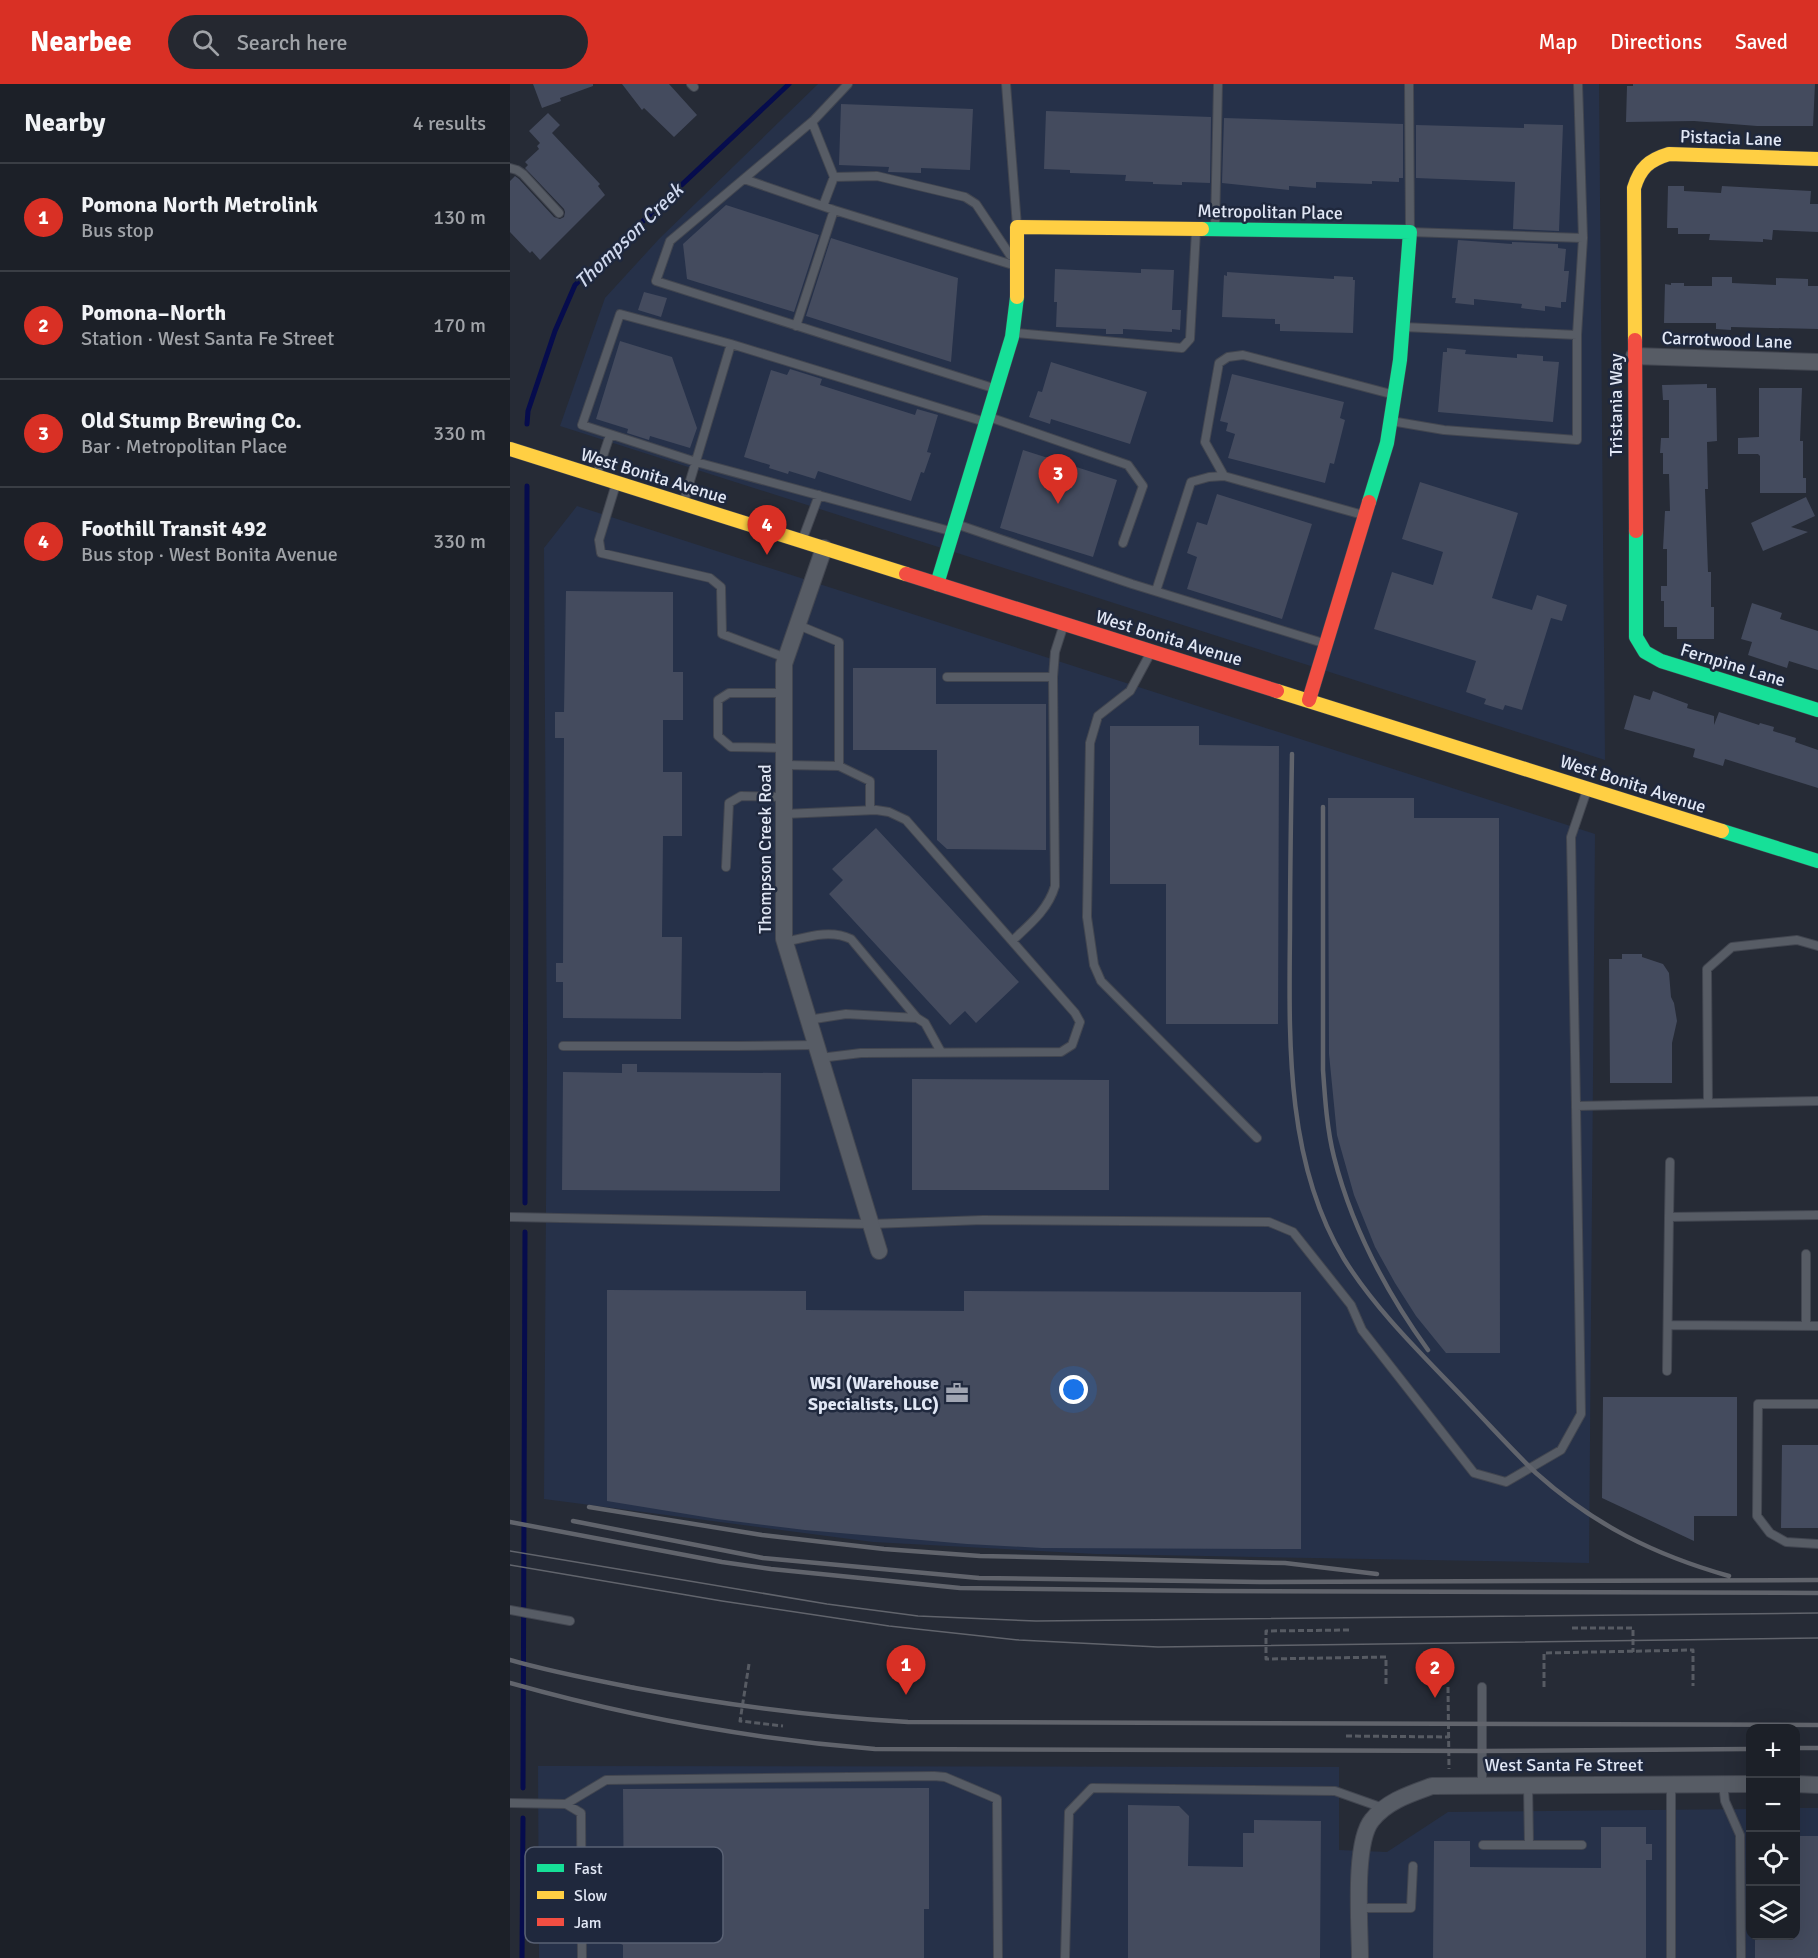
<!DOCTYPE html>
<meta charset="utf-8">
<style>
:root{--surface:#1c2028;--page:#252830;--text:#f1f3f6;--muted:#a0a3a8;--line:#3a3e45;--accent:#d93025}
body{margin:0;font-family:Signika,sans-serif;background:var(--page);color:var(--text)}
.controls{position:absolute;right:18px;bottom:18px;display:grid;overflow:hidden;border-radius:12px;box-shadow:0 6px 24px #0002}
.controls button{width:54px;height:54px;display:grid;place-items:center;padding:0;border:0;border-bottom:2px solid var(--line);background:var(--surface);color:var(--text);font:30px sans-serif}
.you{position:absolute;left:564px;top:1306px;width:21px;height:21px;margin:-15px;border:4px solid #fff;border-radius:50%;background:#1a73e8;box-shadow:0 0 0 9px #1a73e833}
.badge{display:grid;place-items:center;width:39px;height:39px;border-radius:50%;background:var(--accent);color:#fff;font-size:20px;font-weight:700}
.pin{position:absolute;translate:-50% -50px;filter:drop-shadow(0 2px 3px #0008)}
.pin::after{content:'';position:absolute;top:32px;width:21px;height:18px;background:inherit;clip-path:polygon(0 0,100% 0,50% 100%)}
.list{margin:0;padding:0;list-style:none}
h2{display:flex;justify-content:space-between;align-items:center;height:78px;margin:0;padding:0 24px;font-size:26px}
h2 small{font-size:20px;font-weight:400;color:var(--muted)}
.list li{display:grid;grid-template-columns:39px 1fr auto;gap:18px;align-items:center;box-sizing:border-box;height:108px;padding:0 24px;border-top:2px solid var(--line)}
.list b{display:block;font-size:22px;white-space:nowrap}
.list p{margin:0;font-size:20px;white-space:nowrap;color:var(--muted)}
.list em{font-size:20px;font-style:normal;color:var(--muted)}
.icon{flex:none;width:33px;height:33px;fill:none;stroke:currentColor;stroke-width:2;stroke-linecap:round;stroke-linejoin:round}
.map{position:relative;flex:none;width:1308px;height:1874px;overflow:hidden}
header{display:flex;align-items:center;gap:36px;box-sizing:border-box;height:84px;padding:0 30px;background:var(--accent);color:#fff}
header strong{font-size:28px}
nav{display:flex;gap:33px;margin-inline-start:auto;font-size:21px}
.search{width:420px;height:54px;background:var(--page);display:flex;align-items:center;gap:15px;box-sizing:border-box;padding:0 21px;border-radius:33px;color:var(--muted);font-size:22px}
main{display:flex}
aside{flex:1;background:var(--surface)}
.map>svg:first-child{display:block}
</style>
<header>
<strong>Nearbee</strong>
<div class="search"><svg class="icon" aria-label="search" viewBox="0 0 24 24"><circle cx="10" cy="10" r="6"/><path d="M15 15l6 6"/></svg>Search here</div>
<nav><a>Map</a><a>Directions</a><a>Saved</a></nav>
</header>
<main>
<aside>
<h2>Nearby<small>4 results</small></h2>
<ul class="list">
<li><span class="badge">1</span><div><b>Pomona North Metrolink</b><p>Bus stop</p></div><em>130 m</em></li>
<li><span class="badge">2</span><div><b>Pomona–North</b><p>Station · West Santa Fe Street</p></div><em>170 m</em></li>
<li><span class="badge">3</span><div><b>Old Stump Brewing Co.</b><p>Bar · Metropolitan Place</p></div><em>330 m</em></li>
<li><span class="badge">4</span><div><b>Foothill Transit 492</b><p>Bus stop · West Bonita Avenue</p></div><em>330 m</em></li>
</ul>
</aside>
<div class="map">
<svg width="1308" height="1874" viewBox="0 0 1308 1874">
<rect width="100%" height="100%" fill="#262b36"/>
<path fill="#263149" d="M 308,0 L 1089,0 L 1095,676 L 50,342 L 95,214 L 149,155 Z
M 67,422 L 1085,750 L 1079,1479 L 586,1470 L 363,1458 L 34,1415 L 37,975 L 34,464 Z
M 28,1682 L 829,1683 L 829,1766 L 877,1768 L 938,1728 L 1240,1725 L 1240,1852 L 1286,1852 L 1286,1724 L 1308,1724 L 1308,1874 L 29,1874 Z"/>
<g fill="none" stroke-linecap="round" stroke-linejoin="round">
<path stroke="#060c4d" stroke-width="5" d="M 17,340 L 18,327 L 45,247 L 65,201 L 279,0
M 15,1119 L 17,402
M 13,1704 L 15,1148
M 12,1874 L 13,1734"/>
</g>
<path fill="#444b5e" d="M 23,0 L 83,0 L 83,2 L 50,14 L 51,17 L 32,24 Z
M 112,0 L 159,0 L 187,31 L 164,53 L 134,24 L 132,26 Z
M 1123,0 L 1305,0 L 1303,42 L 1247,42 L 1184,37 L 1116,38 L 1117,2 L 1123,2 Z
M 331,20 L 463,25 L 460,86 L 411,84 L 411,89 L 378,88 L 379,83 L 329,81 Z
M 536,27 L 701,33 L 700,99 L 672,98 L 672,101 L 643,100 L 643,98 L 615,97 L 616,91 L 560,89 L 560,86 L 534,85 Z
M 38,29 L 50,41 L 42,49 L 90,100 L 88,102 L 95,111 L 30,176 L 22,167 L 20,169 L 0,148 L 0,97 L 5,92 L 9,95 L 44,133 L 50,135 L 54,133 L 55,128 L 54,125 L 15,84 L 18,81 L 15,78 L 29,65 L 27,62 L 30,59 L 19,47 Z
M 714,34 L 893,40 L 893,94 L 889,94 L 889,98 L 862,97 L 862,100 L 806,98 L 806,104 L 779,102 L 779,106 L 712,99 Z
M 1014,40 L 1053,41 L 1049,147 L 1003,145 L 1005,98 L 906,94 L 906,41 L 1014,44 Z
M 1158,102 L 1174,102 L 1174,107 L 1211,109 L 1212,102 L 1301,107 L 1300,120 L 1308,120 L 1308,148 L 1263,146 L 1262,156 L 1253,155 L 1253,158 L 1199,156 L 1200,150 L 1168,150 L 1168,144 L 1157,144 Z
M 216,121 L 309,151 L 284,228 L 177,195 L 173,160 Z
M 321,154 L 448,194 L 441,278 L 296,232 Z
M 948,156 L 1002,160 L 1002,158 L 1048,160 L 1048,164 L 1056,165 L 1054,187 L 1059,187 L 1056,218 L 1051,218 L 1051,224 L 1035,222 L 1035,227 L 1011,224 L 1012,220 L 964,215 L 964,221 L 945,219 L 946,214 L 942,214 Z
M 545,185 L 631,189 L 631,185 L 664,186 L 662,226 L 671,226 L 670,246 L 662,245 L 662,248 L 613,245 L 613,250 L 596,250 L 596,245 L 546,243 L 547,218 L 544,218 Z
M 717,188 L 824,195 L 824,192 L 843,193 L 843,196 L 845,196 L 843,249 L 770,247 L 770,240 L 765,240 L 765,235 L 712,233 L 714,191 L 717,192 Z
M 1202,193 L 1222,193 L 1222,199 L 1266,201 L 1266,194 L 1298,195 L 1298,202 L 1308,202 L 1308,245 L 1221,243 L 1221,246 L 1206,245 L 1206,239 L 1154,239 L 1155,200 L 1161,201 L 1161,199 L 1174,199 L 1174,202 L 1202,202 Z
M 134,208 L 157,214 L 151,233 L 128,226 Z
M 110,257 L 162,273 L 187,344 L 180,364 L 140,352 L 139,356 L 117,349 L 118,345 L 86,335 Z
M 937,264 L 956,266 L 955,270 L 1007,274 L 1007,270 L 1033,272 L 1033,277 L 1049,278 L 1043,338 L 928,328 L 933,268 L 937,268 Z
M 541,278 L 637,308 L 620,360 L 541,335 L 540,340 L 519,333 L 528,307 L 532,308 Z
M 280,285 L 312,295 L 310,301 L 405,331 L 407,325 L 428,331 L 417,368 L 421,369 L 414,389 L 411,388 L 401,417 L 308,387 L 305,395 L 279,387 L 278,390 L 259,384 L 260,381 L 234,373 L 261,286 L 277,291 Z
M 722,290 L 834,318 L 830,334 L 835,336 L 824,380 L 820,379 L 815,399 L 718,374 L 725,350 L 716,347 L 718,339 L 710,337 Z
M 1197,300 L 1197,304 L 1206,304 L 1207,357 L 1197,358 L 1198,405 L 1195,405 L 1198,488 L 1201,488 L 1201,523 L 1204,523 L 1204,555 L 1167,555 L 1167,543 L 1154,543 L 1154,517 L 1151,517 L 1151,502 L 1157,502 L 1157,465 L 1153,465 L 1155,427 L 1160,427 L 1159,390 L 1153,390 L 1153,369 L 1150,369 L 1151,354 L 1159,354 L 1159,316 L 1153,316 L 1152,301 Z
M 1249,304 L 1292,304 L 1290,357 L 1293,357 L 1293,394 L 1296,394 L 1296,409 L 1250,409 L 1250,372 L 1248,370 L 1228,370 L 1228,354 L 1249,353 Z
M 513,366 L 607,396 L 583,473 L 490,444 Z
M 910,398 L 1008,429 L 982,514 L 1022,526 L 1027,511 L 1057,521 L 1052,537 L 1041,534 L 1012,626 L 995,621 L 993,626 L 974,620 L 976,615 L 956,608 L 966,577 L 864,545 L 882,488 L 923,501 L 933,468 L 892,455 Z
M 707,410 L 802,440 L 772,535 L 677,505 L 687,473 L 677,469 L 687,438 L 697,441 Z
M 1296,413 L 1305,432 L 1281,443 L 1298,448 L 1253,467 L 1241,439 Z
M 56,507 L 163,508 L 163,588 L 173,588 L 173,636 L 153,636 L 153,688 L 172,688 L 172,752 L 153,752 L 152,853 L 172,853 L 171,935 L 53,934 L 53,898 L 46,898 L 46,879 L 53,879 L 54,654 L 45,654 L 45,628 L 54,628 Z
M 1242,519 L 1272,529 L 1270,535 L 1308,547 L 1308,586 L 1279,577 L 1277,584 L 1238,571 L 1242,558 L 1231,555 Z
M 343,584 L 426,584 L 426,620 L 536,620 L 536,766 L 437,765 L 427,756 L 427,666 L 343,666 Z
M 1143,607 L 1178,620 L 1177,624 L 1204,632 L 1204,641 L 1209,628 L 1249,641 L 1250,639 L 1264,643 L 1263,647 L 1286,654 L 1285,658 L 1308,666 L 1308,704 L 1215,675 L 1213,682 L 1183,673 L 1185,665 L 1114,645 L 1124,611 L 1140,616 Z
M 600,642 L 689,642 L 689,661 L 769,662 L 768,940 L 656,940 L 656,800 L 600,800 Z
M 818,714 L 904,714 L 904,734 L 989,734 L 990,1269 L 936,1269 L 906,1232 L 885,1199 L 865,1163 L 844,1111 L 827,1051 L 819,970 Z
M 366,744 L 509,898 L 466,939 L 455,927 L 440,941 L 319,810 L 333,796 L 322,785 Z
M 1112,870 L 1132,870 L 1132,873 L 1153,880 L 1159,889 L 1161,913 L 1164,919 L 1167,937 L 1162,959 L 1162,999 L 1100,999 L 1099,875 L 1112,875 Z
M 112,980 L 127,980 L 127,988 L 271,989 L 270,1107 L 52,1106 L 53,988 L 112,989 Z
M 402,995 L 599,996 L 599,1106 L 402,1106 Z
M 97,1206 L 296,1207 L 296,1226 L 454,1227 L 454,1207 L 791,1208 L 791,1465 L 532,1464 L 457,1460 L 295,1446 L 207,1435 L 97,1417 Z
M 1093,1313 L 1227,1313 L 1227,1432 L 1184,1432 L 1184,1457 L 1092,1414 Z
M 1272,1361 L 1308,1361 L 1308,1444 L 1271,1444 Z
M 419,1704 L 419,1825 L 414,1825 L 414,1874 L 113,1874 L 113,1861 L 107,1858 L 107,1842 L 114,1838 L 113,1705 Z
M 618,1721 L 669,1722 L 679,1732 L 678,1782 L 733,1783 L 733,1749 L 744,1749 L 744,1736 L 811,1737 L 810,1874 L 618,1874 Z
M 1091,1743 L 1136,1743 L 1136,1760 L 1142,1760 L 1142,1776 L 1136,1776 L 1136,1874 L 923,1874 L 924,1757 L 960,1757 L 960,1783 L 1091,1784 Z
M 1286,1752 L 1308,1752 L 1308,1874 L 1245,1874 L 1245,1851 L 1286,1851 Z"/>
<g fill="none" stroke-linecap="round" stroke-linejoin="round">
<g stroke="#424650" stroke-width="10">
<path id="lane" d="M 181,0 L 184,3
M 338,0 L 304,36 L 160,157 L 146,197 L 483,304
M 496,0 L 507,142
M 899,0 L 900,148 L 1073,154
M 302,38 L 324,93
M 0,84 L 7,86 L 13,90 L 49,129
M 234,95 L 324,126
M 313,122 L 324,93 L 367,92 L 455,113 L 466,120 L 500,171
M 705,145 L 708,0
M 286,242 L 324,126 L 503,181
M 894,243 L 1067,251
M 506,249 L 672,264 L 680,255 L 686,147
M 479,333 L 618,381 L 633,402 L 613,459
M 881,337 L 934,346 L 1067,356 L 1067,251 L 1073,154 L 1068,0
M 87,390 L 100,351
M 714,392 L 853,431
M 106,400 L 89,456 L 91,469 L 200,494 L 211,503 L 212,550 L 276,574
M 174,417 L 221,260
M 446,440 L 622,500 L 813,559
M 440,447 L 186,378 L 72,341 L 110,230 L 221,260 L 475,338
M 293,454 L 309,411
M 646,507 L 681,398 L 699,393 L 714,392 L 695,358 L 709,279 L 718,273 L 733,271 L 881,310
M 640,570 L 620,607 L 588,632 L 580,659 L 577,833 L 584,881 L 591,897 L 747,1054
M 437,593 L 543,593
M 274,609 L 219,609 L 208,616 L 208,652 L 221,663 L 274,664
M 274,681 L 329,682 L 329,558 L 288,541
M 329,682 L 360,697 L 360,726
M 1077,706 L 1061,753 L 1066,1022 L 1308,1017
M 274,730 L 366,726 L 379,728 L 396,736 L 565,929 L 570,938 L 562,961 L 551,968 L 351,969 L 310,974
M 216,783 L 219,719 L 231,712 L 274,713
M 502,857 C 519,841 538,826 545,802 L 543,593 L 545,568 L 554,540
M 275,858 C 297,853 320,845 341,855 L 407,934
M 298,936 L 336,930 L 407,934 L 415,939 L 431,968
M 53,962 L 226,962 L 306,961
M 1198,1019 L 1197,885 L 1222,863 L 1287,856 L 1308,862
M 0,1133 L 361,1140 L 473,1136 L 759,1138 L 783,1148 L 841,1221 L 852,1246 L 964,1389 L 996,1398 L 1051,1366 L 1071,1330 L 1066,1022
M 1159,1133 L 1160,1078
M 1158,1241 L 1308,1242
M 1296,1242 L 1296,1170
M 1157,1287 L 1159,1133 L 1308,1131
M 1308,1320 L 1248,1320 L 1247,1432 L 1260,1449 L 1276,1458 L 1308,1460
M 0,1526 L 60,1537
M 1213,1699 L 1215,1717 L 1230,1751 L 1231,1874
M 972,1701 L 972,1603
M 1018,1701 L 1019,1761
M 0,1719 L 56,1720 L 71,1729 L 72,1874
M 56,1720 L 96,1696 L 424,1692 L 435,1693 L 487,1715 L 488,1874
M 973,1761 L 1072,1761
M 850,1824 L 901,1824 L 903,1782
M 555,1874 L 559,1728 L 582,1704 L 825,1707 L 873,1724
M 1161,1874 L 1161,1700"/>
</g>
<g stroke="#424650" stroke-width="18">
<path id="street" d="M 1124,272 L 1308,278
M 314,464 L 274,580 L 274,855 L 369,1167
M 1286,1700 L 1308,1701
M 850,1874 C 850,1843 843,1759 862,1736 C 877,1717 900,1710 922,1702 L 1240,1700"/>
</g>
<g stroke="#424650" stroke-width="15">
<path id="fast" d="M 692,145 L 900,148 L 890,276 L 877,359 L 859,418
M 1126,447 L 1126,553 L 1135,568 L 1151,577 L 1308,626
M 427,500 L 502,253 L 507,213
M 1212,747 L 1308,777"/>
</g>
<g stroke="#424650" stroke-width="15">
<path id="slow" d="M 507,213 L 507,143 L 692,145
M 1125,256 L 1124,104 C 1130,84 1139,76 1159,70 L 1308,75
M 0,365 L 396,490
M 767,607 L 1212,747"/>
</g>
<g stroke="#424650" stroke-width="15">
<path id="jam" d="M 1125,256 L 1126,447
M 396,490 L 767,607
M 799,616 L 859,418"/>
</g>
<path stroke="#575b63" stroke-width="3" stroke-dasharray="6 3" stroke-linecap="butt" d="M 1062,1544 L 1123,1544 L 1123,1568
M 839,1546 L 756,1547 L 756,1575 L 876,1573 L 876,1602
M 239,1580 L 230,1637 L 273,1642
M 938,1603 L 939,1685
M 1034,1603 L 1034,1569 L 1183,1566 L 1183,1602
M 836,1652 L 939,1653"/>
<use href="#lane" stroke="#575c65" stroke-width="8"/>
<use href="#street" stroke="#575c65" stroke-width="16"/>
<use href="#fast" stroke="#16e098" stroke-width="14"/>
<use href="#slow" stroke="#ffcf43" stroke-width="14"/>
<use href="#jam" stroke="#f24e42" stroke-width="14"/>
<path stroke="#61646c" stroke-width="1.5" d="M 0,1467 L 317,1520 L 408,1532 L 526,1537 L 1308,1529
M 0,1481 L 212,1517 L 379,1542 L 509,1556 L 648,1563 L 1308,1554"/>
<path stroke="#61646c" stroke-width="4.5" d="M 782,670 C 781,728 780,786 780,845 C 779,955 775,1077 834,1175 C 869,1231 920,1278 965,1326 C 985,1347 1005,1369 1026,1389 C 1084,1441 1145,1471 1219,1492
M 813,723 L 813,986 C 815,1015 817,1045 824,1073 C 842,1144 876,1208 918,1266
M 79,1423 L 252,1451 L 374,1465 L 470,1472 L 775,1479 L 867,1490
M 63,1437 L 253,1474 L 469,1494 L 750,1498 L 1308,1496
M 0,1438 L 212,1478 L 261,1485 L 450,1504 L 705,1507 L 1308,1509
M 0,1576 C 41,1588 84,1596 125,1604 C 216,1621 306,1633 398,1638 L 1308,1641
M 0,1599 C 120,1633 241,1655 365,1665 L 972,1667 L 1240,1665
M 1286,1664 L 1308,1664"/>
</g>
<defs>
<g id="office-bare" transform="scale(1.8)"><path d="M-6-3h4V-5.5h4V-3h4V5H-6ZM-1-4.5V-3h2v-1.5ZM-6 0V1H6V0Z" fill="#a0a5b2" stroke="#1f283d" stroke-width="2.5" paint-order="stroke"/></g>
</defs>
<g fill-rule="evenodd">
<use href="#office-bare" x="447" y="1309"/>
</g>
<g text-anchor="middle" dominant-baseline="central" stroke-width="5" stroke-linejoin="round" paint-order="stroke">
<g font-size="18" fill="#e1e7f5" stroke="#1f283d">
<text transform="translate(1221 54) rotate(2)">Pistacia Lane</text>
<text transform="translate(760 128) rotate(1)">Metropolitan Place</text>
<text transform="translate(1217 256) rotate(2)">Carrotwood Lane</text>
<text transform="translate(1106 321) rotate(-90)">Tristania Way</text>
<text transform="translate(144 392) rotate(17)">West Bonita Avenue</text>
<text transform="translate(659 554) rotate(17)">West Bonita Avenue</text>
<text transform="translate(1223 581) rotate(17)">Fernpine Lane</text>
<text transform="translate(1123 700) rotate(18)">West Bonita Avenue</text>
<text transform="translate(255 765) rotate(-90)">Thompson Creek Road</text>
<text x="1054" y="1681">West Santa Fe Street</text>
</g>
<g font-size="18" font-weight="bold" fill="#e1e7f5" stroke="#1f283d" text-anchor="end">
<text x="429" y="1299">WSI (Warehouse<tspan x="429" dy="21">Specialists, LLC)</tspan></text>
</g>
<g font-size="20" font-style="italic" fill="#cfd8ed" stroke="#1f283d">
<text transform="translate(119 152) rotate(-44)">Thompson Creek</text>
</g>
</g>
<rect x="15" y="1763" width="198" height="96" rx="9" fill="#1f283d" stroke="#596174" stroke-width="1.5"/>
<rect x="27" y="1780" width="27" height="8" fill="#16e098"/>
<rect x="27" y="1807" width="27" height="8" fill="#ffcf43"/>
<rect x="27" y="1834" width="27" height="8" fill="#f24e42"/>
<g font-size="16" fill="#e1e7f5">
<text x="64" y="1790">Fast</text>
<text x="64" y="1817">Slow</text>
<text x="64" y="1844">Jam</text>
</g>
</svg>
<div class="controls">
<button>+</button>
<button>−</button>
<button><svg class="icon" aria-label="locate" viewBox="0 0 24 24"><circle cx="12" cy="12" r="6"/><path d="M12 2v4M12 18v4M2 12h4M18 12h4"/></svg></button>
<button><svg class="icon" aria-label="layers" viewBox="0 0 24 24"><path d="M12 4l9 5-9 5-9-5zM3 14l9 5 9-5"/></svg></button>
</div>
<div class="you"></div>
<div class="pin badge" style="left:396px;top:1611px">1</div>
<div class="pin badge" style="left:925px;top:1614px">2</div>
<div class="pin badge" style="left:548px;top:420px">3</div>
<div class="pin badge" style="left:257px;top:471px">4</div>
</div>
</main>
